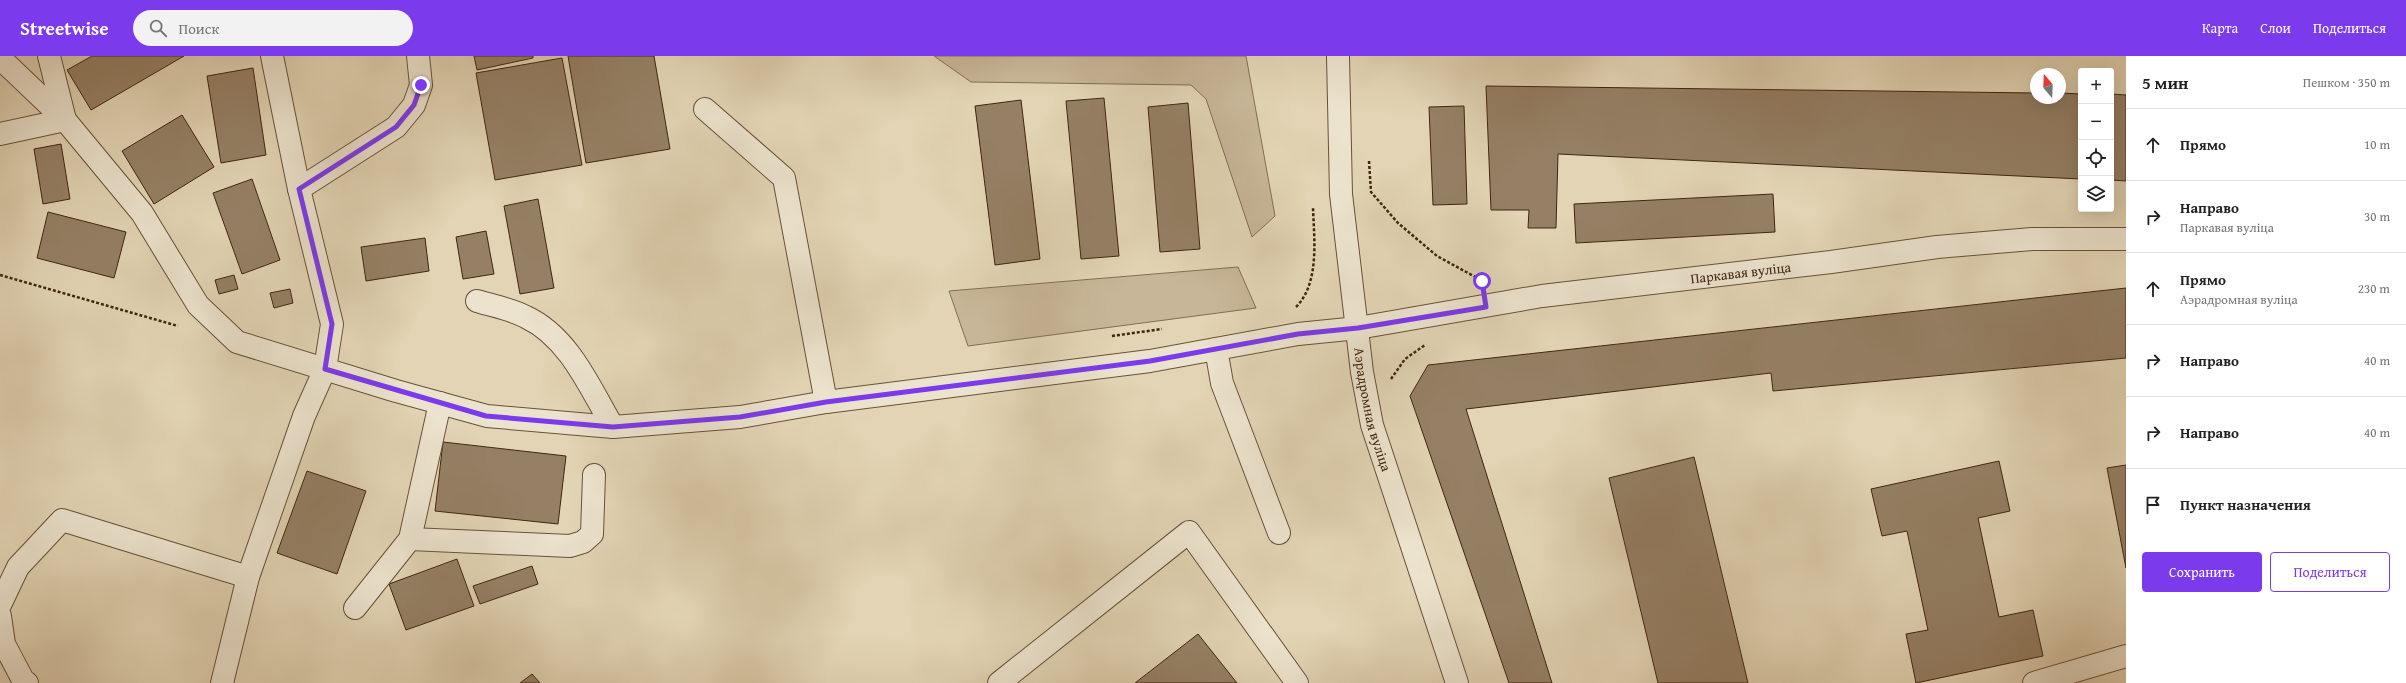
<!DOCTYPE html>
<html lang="ru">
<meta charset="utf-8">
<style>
:root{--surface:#fff;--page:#f2f2f2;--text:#222;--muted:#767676;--line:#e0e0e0;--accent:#7c3aed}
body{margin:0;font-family:"Gentium Book Plus",serif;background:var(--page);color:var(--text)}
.controls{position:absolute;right:12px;top:12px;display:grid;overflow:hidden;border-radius:4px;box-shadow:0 4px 16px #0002}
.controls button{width:36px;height:36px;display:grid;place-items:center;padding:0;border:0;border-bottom:1px solid var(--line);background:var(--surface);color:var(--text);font:20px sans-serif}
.compass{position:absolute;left:2030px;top:12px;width:36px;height:36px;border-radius:50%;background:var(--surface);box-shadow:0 4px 16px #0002;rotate:341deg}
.stop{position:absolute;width:12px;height:12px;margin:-9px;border:3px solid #7c3aed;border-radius:50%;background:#fff}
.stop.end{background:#7c3aed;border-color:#fff;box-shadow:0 1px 4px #0008}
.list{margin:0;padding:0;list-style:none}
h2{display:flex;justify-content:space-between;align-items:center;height:52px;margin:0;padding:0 16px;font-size:17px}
h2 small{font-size:13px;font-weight:400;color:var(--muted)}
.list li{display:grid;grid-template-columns:26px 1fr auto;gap:12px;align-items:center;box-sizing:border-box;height:72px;padding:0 16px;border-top:1px solid var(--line)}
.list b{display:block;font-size:15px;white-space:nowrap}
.list p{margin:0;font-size:13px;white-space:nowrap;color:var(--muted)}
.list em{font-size:13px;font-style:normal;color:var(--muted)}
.actions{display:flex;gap:8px;padding:12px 16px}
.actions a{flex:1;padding:9px 0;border:1px solid var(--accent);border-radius:4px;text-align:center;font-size:14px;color:var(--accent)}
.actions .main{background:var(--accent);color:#fff}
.icon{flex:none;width:22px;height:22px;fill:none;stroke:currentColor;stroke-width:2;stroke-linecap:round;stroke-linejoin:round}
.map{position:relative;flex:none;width:2126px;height:627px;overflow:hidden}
header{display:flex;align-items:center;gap:24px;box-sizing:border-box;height:56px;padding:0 20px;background:var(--accent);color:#fff}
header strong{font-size:19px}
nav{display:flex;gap:22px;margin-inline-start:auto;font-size:14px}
.search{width:280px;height:36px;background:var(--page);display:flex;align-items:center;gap:10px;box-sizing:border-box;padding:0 14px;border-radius:22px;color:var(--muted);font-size:15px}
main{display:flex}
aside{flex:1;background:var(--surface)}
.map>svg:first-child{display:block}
</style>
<header>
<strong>Streetwise</strong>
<div class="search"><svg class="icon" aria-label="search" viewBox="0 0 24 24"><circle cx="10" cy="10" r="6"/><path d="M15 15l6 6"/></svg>Поиск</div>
<nav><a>Карта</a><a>Слои</a><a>Поделиться</a></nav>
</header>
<main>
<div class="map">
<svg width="2126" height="627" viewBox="0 0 2126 627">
<rect width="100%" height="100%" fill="#e2d4b4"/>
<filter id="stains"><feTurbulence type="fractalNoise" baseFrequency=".005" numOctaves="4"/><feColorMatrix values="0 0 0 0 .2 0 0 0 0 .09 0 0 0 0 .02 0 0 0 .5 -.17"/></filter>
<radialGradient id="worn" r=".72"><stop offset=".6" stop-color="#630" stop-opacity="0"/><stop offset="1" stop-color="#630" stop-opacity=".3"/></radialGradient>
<path fill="#c7b698" stroke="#846e54" d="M 934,0 L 1246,0 L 1275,160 L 1252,181 L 1206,43 L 1191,29 L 971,26 Z
M 1238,211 L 1256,252 L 968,290 L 949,235 Z"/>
<path fill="#958065" stroke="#412510" d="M 92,0 L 184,0 L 91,54 L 67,14 Z
M 474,0 L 533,0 L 533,2 L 477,14 Z
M 568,0 L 654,0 L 670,93 L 586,107 Z
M 562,2 L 582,109 L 495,124 L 476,17 Z
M 253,12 L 266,99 L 221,107 L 207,20 Z
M 1486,30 L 2036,37 L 2036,42 L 2060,42 L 2060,37 L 2081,38 L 2081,123 L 1558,98 L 1556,172 L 1528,172 L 1529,154 L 1491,154 Z
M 2111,38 L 2126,39 L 2126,125 L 2111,124 Z
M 1104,42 L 1119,200 L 1081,203 L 1066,45 Z
M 1021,44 L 1040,203 L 995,209 L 975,50 Z
M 1188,47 L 1200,193 L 1160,196 L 1148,51 Z
M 1464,50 L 1467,148 L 1433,149 L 1429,51 Z
M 182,59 L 214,111 L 154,148 L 122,95 Z
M 61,88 L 70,143 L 43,148 L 34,93 Z
M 252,123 L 280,204 L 242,218 L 213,137 Z
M 1773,138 L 1775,176 L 1576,187 L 1574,148 Z
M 538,143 L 554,232 L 520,238 L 504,150 Z
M 48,156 L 126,176 L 114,222 L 37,202 Z
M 486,175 L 494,218 L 463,223 L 456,181 Z
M 425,182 L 429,215 L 366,225 L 361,191 Z
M 234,219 L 238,233 L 219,238 L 215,224 Z
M 2126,232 L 2126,302 L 1773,335 L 1771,317 L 1466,353 L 1552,627 L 1509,627 L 1410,340 L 1428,309 Z
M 290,233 L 293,247 L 274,252 L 270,237 Z
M 443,386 L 566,400 L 558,468 L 435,455 Z
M 1694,401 L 1748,627 L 1658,627 L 1609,422 Z
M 1999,405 L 2010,455 L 1978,462 L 1999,561 L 2033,554 L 2043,600 L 1916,627 L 1906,578 L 1928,574 L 1907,475 L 1882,480 L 1871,433 Z
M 2126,409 L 2126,512 L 2107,412 Z
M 307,415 L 366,435 L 337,518 L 277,497 Z
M 457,503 L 474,550 L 406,574 L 389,528 Z
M 532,510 L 538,528 L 480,548 L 473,530 Z
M 1198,578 L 1237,627 L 1135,627 Z
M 532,618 L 540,627 L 520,627 Z"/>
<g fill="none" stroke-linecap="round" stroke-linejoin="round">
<g stroke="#695139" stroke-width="24">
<g id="minor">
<path id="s1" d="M 1338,0 L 1341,138 L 1362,316 L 1372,369 L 1457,627"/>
<path id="s2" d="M 0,2 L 65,64 L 142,157 L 198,249 L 237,286 L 396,335 L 487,360 L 613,371 L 740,361 L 826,346 L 1150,305 L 1298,278 L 1358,272 L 1542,240 L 1831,206 L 1937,191 L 2032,183 L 2126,183"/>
<path d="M 705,53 L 784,122 L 826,346"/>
<path d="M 0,78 L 65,64 L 49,0"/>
<path d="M 299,133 L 396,71 L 414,49 L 421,29 L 418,0"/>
<path d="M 477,245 C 493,250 511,253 526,261 C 569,281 590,332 613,371"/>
<path d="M 1216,293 L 1222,327 L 1279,477"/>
<path d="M 410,483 L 570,490 L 583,486 L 592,478 L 594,419"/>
<path d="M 0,549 L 18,511 L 62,464 L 248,521"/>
<path d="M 355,552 L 410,483 L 440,347"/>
<path d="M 0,560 L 4,588 L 23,624 L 27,627"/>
<path d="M 222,627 L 248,521 L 304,360 L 325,313 L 332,268 L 299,133 L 272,0"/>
<path d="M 999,627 L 1189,476 L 1297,627"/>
<path d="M 2034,627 L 2126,600"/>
</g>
</g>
<path stroke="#412510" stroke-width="2.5" stroke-dasharray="3 2" stroke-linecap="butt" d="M 1369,105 L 1371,136 L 1398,167 L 1437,200 L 1479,223
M 0,219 L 178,270
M 1296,251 C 1320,227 1314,182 1313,152
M 1112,280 L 1162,273
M 1391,323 L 1405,303 L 1425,289"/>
<use href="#minor" stroke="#ece3ce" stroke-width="22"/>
</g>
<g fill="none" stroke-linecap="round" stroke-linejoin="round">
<path stroke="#7c3aed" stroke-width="5" d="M 421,29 L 414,49 L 396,71 L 299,133 L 332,268 L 325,313 L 486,360 L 613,371 L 740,361 L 826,346 L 1150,305 L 1298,278 L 1358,272 L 1486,251 L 1482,225"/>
</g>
<g text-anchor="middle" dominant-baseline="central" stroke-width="3" stroke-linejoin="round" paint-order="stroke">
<g font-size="14" fill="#412510" stroke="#ece3ce">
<text stroke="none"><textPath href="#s2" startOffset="1898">Паркавая вуліца</textPath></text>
<text stroke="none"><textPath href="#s1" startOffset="356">Аэрадромная вуліца</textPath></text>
</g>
</g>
<rect width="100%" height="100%" filter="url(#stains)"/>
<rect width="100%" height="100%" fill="url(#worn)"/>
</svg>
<div class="controls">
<button>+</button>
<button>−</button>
<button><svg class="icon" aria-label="locate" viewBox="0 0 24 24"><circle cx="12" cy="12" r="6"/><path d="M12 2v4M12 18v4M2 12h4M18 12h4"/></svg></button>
<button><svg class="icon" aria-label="layers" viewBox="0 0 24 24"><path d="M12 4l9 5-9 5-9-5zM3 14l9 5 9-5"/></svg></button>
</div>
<svg class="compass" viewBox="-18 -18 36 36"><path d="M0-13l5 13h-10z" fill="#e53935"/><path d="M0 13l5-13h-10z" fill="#767676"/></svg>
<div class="stop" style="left:1482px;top:225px"></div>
<div class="stop end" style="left:421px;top:29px"></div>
</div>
<aside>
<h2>5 мин<small>Пешком · 350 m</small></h2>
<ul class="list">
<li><svg class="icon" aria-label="ahead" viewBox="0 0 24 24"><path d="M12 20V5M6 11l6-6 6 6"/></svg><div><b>Прямо</b></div><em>10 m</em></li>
<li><svg class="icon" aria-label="right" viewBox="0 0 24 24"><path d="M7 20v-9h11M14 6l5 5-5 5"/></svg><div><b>Направо</b><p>Паркавая вуліца</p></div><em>30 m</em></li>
<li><svg class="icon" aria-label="ahead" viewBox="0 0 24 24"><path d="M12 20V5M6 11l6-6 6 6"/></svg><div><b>Прямо</b><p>Аэрадромная вуліца</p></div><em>230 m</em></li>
<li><svg class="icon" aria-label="right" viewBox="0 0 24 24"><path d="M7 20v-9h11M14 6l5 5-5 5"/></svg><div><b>Направо</b></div><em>40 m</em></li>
<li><svg class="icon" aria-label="right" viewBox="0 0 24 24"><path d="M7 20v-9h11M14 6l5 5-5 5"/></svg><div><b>Направо</b></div><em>40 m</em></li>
<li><svg class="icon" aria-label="arrive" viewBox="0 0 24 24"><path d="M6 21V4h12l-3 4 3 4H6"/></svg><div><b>Пункт назначения</b></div></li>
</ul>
<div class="actions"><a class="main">Сохранить</a><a>Поделиться</a></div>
</aside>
</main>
